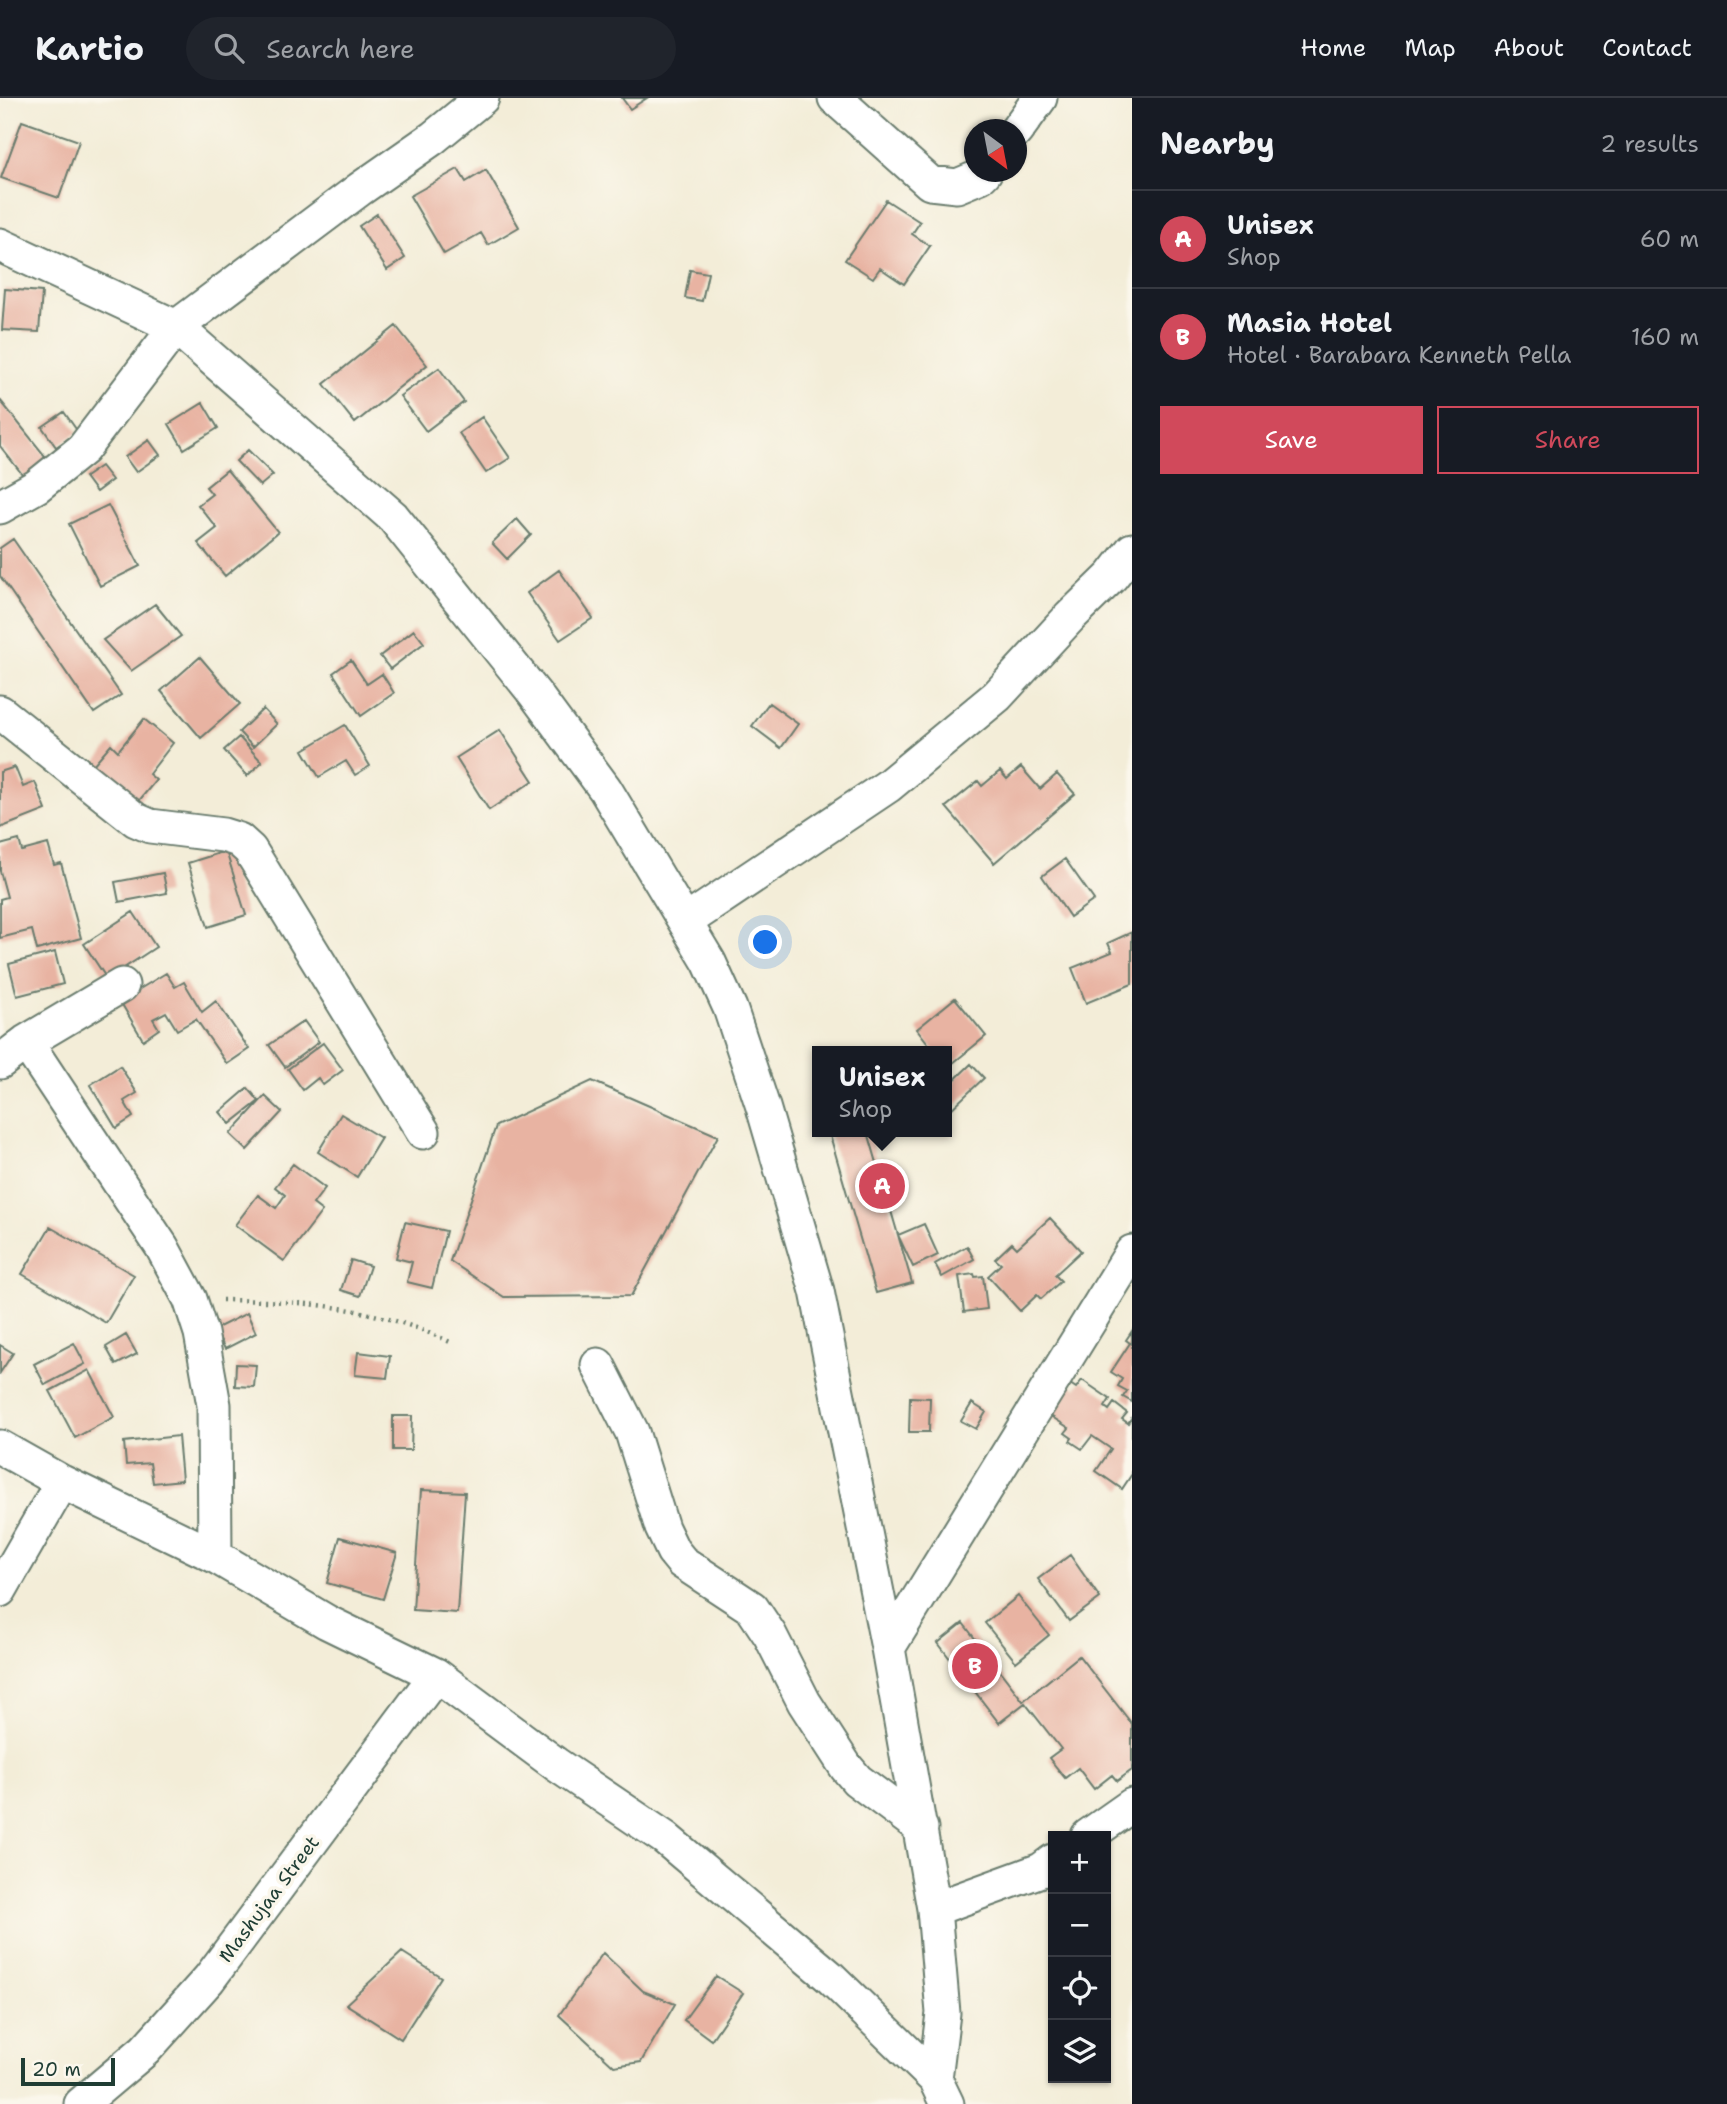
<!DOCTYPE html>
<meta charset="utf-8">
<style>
:root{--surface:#171b24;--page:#20242c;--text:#f1f3f6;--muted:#9ea1a6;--line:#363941;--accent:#d1495b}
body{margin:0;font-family:"Shantell Sans",sans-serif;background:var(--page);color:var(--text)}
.controls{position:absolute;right:21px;bottom:21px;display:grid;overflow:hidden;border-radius:0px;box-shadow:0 2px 5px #0004}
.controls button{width:63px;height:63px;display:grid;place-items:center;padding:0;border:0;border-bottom:2px solid var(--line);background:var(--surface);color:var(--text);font:35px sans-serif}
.compass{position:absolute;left:964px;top:21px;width:63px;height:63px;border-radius:50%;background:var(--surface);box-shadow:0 2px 5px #0004;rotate:148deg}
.scale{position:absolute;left:21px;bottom:18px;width:94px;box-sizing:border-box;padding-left:7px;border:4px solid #1f3d34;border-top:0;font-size:19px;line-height:24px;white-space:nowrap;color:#1f3d34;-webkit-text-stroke:5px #fbf7ec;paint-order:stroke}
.you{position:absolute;left:766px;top:845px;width:24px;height:24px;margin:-18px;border:5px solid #fff;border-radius:50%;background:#1a73e8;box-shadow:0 0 0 10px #1a73e833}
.badge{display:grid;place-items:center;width:46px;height:46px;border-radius:50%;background:var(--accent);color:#fff;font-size:23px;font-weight:700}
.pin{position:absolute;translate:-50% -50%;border:4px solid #fff;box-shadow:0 2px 7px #0006}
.popup{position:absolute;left:812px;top:948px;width:140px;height:91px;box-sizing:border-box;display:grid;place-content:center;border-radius:0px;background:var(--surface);filter:drop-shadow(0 2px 5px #0005);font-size:23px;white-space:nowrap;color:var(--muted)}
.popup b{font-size:26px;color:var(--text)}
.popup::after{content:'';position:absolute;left:50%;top:100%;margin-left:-14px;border:14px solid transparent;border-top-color:var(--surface)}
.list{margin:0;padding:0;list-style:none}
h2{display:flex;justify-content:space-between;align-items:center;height:91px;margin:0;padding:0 28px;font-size:30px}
h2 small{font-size:23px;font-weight:400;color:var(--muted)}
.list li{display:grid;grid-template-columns:46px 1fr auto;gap:21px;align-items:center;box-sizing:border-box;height:98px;padding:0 28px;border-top:2px solid var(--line)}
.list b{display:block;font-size:26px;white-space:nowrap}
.list p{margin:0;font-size:23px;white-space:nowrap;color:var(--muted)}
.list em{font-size:23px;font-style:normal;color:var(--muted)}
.actions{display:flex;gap:14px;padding:21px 28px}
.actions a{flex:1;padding:16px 0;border:2px solid var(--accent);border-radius:0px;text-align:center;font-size:24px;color:var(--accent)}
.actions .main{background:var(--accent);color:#fff}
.icon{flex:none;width:38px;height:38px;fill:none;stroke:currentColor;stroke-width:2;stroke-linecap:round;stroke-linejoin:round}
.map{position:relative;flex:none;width:1132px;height:2006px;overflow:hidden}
header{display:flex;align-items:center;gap:42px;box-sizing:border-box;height:98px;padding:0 35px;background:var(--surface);border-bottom:2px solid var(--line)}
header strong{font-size:33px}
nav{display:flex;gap:38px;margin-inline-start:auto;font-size:24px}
.search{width:490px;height:63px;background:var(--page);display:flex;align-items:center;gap:18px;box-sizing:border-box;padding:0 24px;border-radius:38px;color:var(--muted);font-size:26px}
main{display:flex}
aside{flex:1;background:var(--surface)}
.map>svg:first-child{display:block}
</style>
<header>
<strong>Kartio</strong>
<div class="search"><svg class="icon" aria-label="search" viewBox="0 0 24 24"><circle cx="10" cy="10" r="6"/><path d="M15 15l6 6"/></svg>Search here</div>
<nav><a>Home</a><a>Map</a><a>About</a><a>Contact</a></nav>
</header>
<main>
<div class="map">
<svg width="1132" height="2006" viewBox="0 0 1132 2006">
<rect width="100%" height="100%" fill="#fbf7ec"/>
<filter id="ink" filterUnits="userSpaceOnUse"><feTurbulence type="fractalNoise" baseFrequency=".0143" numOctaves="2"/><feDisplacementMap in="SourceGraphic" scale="14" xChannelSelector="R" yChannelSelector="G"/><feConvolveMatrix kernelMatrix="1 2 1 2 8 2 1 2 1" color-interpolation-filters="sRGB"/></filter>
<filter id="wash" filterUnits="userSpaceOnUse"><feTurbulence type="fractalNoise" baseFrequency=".00686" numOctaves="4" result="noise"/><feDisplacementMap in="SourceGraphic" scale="28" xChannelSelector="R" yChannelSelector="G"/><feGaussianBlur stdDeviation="1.57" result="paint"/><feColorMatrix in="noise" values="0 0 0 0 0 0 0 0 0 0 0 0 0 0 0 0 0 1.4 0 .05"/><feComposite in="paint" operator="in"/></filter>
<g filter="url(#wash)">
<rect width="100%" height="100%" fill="#f3edd8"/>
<g id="blocks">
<path fill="#e8b3a2" d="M 622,0 L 647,0 L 630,11 Z
M 22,23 L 79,43 L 59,100 L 1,80 Z
M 458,71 L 466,84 L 486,72 L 519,129 L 488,147 L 481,135 L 444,156 L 410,98 Z
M 886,102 L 920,124 L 912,136 L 930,148 L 904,186 L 880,170 L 873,180 L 845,162 Z
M 377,116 L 405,160 L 387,172 L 359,128 Z
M 690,172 L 708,175 L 702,203 L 685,200 Z
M 5,191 L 42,194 L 39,234 L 2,232 Z
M 396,228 L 427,267 L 355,325 L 324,286 Z
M 439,270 L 464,304 L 426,333 L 400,298 Z
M 0,302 L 49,363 L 26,381 L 0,348 Z
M 203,305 L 218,330 L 184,351 L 169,326 Z
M 64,314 L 78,334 L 56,349 L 42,329 Z
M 482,319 L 510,360 L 486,375 L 459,335 Z
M 149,342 L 160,357 L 136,374 L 125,359 Z
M 248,352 L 273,377 L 260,388 L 236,363 Z
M 101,368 L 112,382 L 96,394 L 85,379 Z
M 227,372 L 278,434 L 225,478 L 198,445 L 217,430 L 198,407 L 212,396 L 206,389 Z
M 108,407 L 140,468 L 100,488 L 69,426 Z
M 517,421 L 531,437 L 507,461 L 492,445 Z
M 13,441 L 121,597 L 94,615 L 0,478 L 0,450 Z
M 559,472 L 593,520 L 560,542 L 527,495 Z
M 155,506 L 181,538 L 131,573 L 103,542 Z
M 414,532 L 424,545 L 390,571 L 380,558 Z
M 200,559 L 240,606 L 201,640 L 161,593 Z
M 351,562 L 367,586 L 382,576 L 394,595 L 361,618 L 333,575 Z
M 769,605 L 798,626 L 781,650 L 752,628 Z
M 263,611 L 277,626 L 253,649 L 239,634 Z
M 144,621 L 173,645 L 149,676 L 156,682 L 138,704 L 93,667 L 111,646 L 118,653 Z
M 345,627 L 370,668 L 355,677 L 346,663 L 319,679 L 303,652 Z
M 500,632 L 533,683 L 489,712 L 456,660 Z
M 239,639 L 262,664 L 247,678 L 224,652 Z
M 15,669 L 23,689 L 35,684 L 46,712 L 0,730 L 0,674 Z
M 1021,669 L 1040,691 L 1057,676 L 1075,696 L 994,765 L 946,709 L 978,683 L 982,688 L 1000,673 L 1007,681 Z
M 19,742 L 22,753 L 48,746 L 54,767 L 61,765 L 81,840 L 37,852 L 32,832 L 0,840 L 0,801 L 7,799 L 0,773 L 0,747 Z
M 226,753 L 246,817 L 208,829 L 188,765 Z
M 1065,761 L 1094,802 L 1070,819 L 1042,778 Z
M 163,775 L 167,795 L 119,804 L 115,784 Z
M 133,814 L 156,849 L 107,881 L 84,846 Z
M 1132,834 L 1132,886 L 1086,905 L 1072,870 L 1112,854 L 1108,845 Z
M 55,854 L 63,886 L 17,898 L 9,866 Z
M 166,875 L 175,889 L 184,884 L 202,914 L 216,903 L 249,951 L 227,966 L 196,921 L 177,932 L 166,914 L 153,921 L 159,931 L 143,942 L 120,903 Z
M 955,900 L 986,938 L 947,970 L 947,953 L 934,953 L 917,931 Z
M 304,923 L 319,944 L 285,969 L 269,947 Z
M 323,945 L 343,972 L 323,987 L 318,980 L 303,992 L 288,971 Z
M 971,966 L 984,980 L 947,1015 L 947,989 Z
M 120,968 L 137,995 L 124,1003 L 133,1019 L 116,1030 L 90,987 Z
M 592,983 L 718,1038 L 631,1198 L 504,1199 L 450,1163 L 496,1028 Z
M 248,990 L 259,1003 L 230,1026 L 220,1014 Z
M 265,998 L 282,1014 L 247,1052 L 230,1036 Z
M 341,1016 L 381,1040 L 357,1079 L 318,1054 Z
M 829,1034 L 868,1034 L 912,1185 L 876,1195 Z
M 293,1066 L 325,1090 L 313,1106 L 322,1113 L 284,1163 L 235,1127 L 258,1097 L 276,1110 L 285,1097 L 275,1089 Z
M 1050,1120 L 1081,1153 L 1055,1177 L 1061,1183 L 1041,1201 L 1037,1197 L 1020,1213 L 988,1178 L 1001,1166 L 995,1161 L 1012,1145 L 1017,1150 Z
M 405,1124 L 446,1133 L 432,1190 L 407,1184 L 412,1164 L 396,1160 Z
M 924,1126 L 938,1157 L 913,1169 L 898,1137 Z
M 50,1129 L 134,1177 L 106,1225 L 22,1176 Z
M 967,1148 L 974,1161 L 942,1179 L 935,1166 Z
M 351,1162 L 370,1168 L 360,1198 L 341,1192 Z
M 974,1176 L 975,1179 L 983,1178 L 987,1211 L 964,1214 L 959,1178 Z
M 247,1215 L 256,1235 L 225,1251 L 215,1231 Z
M 1132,1233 L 1132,1304 L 1123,1299 L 1127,1293 L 1118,1288 L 1122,1281 L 1111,1274 L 1130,1245 L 1126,1242 Z
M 126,1237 L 137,1256 L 116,1267 L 106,1249 Z
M 74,1245 L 85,1266 L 45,1287 L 34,1266 Z
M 0,1247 L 13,1255 L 0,1275 Z
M 358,1254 L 390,1258 L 387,1280 L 355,1277 Z
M 236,1266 L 256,1267 L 254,1289 L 235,1288 Z
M 89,1272 L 114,1319 L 75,1340 L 50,1293 Z
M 1082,1282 L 1110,1301 L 1105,1309 L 1109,1312 L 1114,1305 L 1127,1315 L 1122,1321 L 1128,1325 L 1132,1319 L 1132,1376 L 1122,1391 L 1096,1373 L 1111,1351 L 1092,1338 L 1082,1351 L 1070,1343 L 1072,1340 L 1065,1335 L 1069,1330 L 1049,1317 L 1070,1286 L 1076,1290 Z
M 910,1299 L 930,1300 L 929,1334 L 909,1334 Z
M 972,1305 L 986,1314 L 976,1331 L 961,1323 Z
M 393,1318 L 412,1318 L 411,1352 L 393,1352 Z
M 178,1338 L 182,1382 L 153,1385 L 150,1365 L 126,1367 L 124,1344 Z
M 421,1392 L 465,1394 L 457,1515 L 413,1512 Z
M 340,1439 L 397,1455 L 383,1501 L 327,1485 Z
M 1070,1457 L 1100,1500 L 1069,1523 L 1038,1481 Z
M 1018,1498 L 1049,1537 L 1016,1564 L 985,1525 Z
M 963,1525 L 1023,1603 L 1079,1558 L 1132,1626 L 1132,1672 L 1117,1683 L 1112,1677 L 1094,1691 L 1078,1670 L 1065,1680 L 1049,1660 L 1061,1651 L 1025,1605 L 999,1625 L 938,1545 Z
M 402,1854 L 441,1879 L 401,1941 L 346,1906 Z
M 603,1855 L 643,1893 L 675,1906 L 641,1964 L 614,1968 L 559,1917 Z
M 716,1878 L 743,1895 L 711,1942 L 684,1922 Z"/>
</g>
</g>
<g filter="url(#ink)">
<use href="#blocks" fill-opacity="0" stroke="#697b6d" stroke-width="2"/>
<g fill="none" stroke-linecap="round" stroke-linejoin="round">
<g stroke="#697b6d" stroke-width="37">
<path id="street" d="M 835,0 L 930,85 L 957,88 L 981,78 L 985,74
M 1016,33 L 1040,0
M 0,147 L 176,229 L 393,419 L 535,596 L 605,691 L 709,864 L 730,910 L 763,1009 L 817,1193 L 888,1550 L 934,1811 L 943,1915 L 935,1981
M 0,409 L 37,388 L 83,351 L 176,229 L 360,91 L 433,40 L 482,0
M 0,614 L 136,722 L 150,728 L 223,737 L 239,742 L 250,752 L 423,1034
M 685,824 L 888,688 L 997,598 L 1070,519 L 1112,478 L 1132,452
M 26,944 L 162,1149 L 190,1201 L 201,1235 L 214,1307 L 215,1458
M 0,964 L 26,944 L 122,887
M 598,1267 L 632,1334 L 662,1430 L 673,1453 L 682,1464 L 752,1510 L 770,1537 L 804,1604 L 846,1669 L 857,1682 L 921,1730
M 0,1349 L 62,1384 L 215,1458 L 327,1524 L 436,1577 L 557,1667 L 665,1740 L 830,1879 L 935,1981 L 947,2006
M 0,1492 L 62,1384
M 888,1550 L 1132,1154
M 1088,1738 L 1132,1707
M 934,1811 L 1041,1772 L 1053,1763
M 81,2006 L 145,1952 L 209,1881 L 436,1577"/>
</g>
<path stroke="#697b6d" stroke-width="4.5" stroke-dasharray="2 5" stroke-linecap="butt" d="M 222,1202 C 306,1203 373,1208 450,1244"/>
<use href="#street" stroke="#fff" stroke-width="33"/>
</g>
</g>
<g text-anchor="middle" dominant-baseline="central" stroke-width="7" stroke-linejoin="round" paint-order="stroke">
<g font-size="19" fill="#1f3d34" stroke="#fbf7ec">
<text transform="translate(269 1801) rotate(-53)">Mashujaa Street</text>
</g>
</g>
</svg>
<div class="controls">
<button>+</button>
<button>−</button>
<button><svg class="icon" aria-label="locate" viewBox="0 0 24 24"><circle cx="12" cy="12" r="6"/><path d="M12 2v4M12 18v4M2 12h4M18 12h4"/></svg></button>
<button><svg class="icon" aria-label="layers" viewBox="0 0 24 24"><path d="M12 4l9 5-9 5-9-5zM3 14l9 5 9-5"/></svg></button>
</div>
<svg class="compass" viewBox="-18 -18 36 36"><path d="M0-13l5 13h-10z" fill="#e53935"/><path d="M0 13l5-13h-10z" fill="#9ea1a6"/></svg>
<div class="scale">20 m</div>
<div class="you"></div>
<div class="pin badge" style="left:882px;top:1088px">A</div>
<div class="popup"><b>Unisex</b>Shop</div>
<div class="pin badge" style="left:975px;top:1568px">B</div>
</div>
<aside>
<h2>Nearby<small>2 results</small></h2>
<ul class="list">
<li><span class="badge">A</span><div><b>Unisex</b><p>Shop</p></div><em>60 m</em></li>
<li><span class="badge">B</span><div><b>Masia Hotel</b><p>Hotel · Barabara Kenneth Pella</p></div><em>160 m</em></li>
</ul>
<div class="actions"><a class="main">Save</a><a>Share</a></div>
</aside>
</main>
